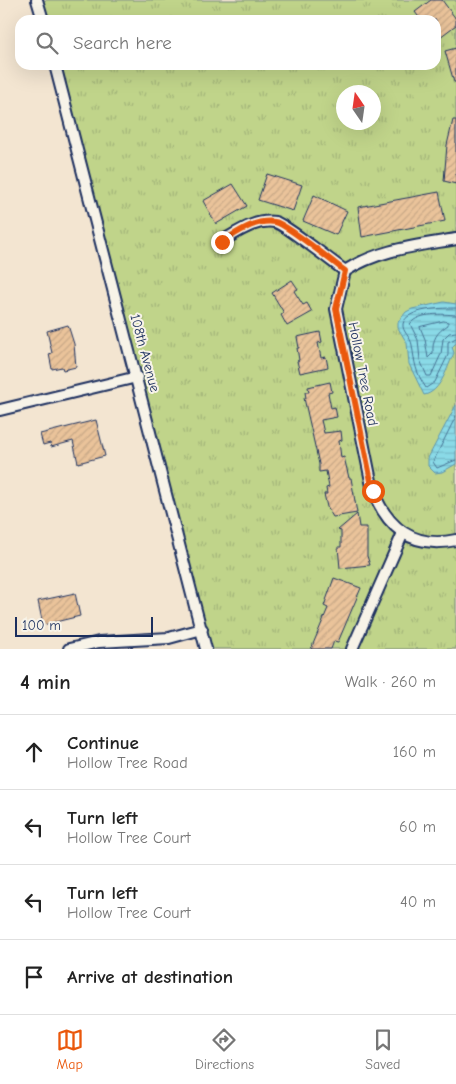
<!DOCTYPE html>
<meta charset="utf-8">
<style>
:root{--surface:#fff;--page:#f6f6f6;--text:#222;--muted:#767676;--line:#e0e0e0;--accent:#ea580c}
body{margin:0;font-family:"Comic Neue",sans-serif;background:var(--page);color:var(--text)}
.compass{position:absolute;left:336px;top:85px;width:45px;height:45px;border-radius:50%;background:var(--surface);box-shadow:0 5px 20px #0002;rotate:347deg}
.scale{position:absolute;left:15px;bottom:12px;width:138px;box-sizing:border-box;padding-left:5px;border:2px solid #1b2f5e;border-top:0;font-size:14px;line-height:18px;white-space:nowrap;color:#1b2f5e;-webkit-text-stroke:4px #f7f3e8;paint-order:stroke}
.stop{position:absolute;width:15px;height:15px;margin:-11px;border:4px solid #ea580c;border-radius:50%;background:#fff}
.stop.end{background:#ea580c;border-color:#fff;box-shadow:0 1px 5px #0008}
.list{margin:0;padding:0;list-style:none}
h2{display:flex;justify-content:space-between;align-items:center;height:65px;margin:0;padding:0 20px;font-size:21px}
h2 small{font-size:16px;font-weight:400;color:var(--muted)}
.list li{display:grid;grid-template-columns:32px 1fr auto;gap:15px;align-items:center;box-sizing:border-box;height:75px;padding:0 20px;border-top:1px solid var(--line)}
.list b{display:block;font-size:19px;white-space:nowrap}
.list p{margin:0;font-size:16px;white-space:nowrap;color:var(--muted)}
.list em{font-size:16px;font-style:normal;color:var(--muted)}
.icon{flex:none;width:28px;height:28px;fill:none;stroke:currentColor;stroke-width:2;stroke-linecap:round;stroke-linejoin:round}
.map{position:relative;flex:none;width:456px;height:649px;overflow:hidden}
.search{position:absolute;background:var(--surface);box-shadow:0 5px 20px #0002;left:15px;right:15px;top:15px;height:55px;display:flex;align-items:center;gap:12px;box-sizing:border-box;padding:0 18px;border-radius:15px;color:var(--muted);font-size:19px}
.sheet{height:365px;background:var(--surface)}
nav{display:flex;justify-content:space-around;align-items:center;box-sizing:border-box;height:70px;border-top:1px solid var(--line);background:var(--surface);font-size:14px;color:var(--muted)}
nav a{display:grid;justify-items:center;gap:2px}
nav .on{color:var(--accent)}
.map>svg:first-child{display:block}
</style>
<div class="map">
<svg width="456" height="649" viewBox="0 0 456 649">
<defs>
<pattern id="grass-tufts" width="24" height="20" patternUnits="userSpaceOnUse" patternTransform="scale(1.25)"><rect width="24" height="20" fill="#c0d48a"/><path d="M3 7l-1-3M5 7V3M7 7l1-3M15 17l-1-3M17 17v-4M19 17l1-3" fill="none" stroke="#a4b67a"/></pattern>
<pattern id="water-rules" width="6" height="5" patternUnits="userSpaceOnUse" patternTransform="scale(1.25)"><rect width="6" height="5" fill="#8adae7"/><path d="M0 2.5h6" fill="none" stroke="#76bbc9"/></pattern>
<pattern id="building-hatch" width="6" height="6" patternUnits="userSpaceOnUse" patternTransform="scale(1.25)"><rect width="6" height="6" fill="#eac39a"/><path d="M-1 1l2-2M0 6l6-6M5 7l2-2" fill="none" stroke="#c8a887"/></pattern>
</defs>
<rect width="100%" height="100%" fill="#f3e5d1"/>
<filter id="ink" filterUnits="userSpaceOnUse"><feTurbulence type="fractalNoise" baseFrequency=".02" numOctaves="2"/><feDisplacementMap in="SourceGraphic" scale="10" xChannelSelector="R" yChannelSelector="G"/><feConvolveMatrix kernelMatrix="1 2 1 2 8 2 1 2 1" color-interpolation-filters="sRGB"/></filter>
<g filter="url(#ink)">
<path fill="url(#grass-tufts)" stroke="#6e8274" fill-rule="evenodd" d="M 38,0 L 456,0 L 456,649 L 209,649 L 55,65 L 436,65 L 436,20 L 43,20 ZM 344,92 L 374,92 L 374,122 L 344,122 Z"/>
<path fill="url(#water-rules)" stroke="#5e96b0" d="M 444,302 L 456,304 L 456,343 L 452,347 L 454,353 C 447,367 441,392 424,395 L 409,364 L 407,343 L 398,328 L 398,322 L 406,312 L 412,309 Z
M 456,405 L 456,464 L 442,472 L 435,473 L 428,466 L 428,458 Z"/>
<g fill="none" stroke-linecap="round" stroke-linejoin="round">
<path stroke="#477395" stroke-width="1" d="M 456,308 C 444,308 406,308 403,324 C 402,332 411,337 412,345 C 415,364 415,371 426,388 L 435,382 L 448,355 L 448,342 L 456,338
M 456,315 C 443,314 419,312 410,324 L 418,340 L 420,360 L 427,376 L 431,376 L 441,354 L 443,339 L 449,333 L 456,332
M 444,321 L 448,322 L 448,325 C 437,332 432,339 433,353 L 428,358 L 425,339 L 420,327 Z
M 456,416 L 433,462 L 437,468 L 456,460"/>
</g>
<path fill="url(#building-hatch)" stroke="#1b2f5e" d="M 431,0 L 442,0 L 456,19 L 456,25 L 436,40 L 436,20 L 421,20 L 415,12 Z
M 456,48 L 456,82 L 454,82 L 445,51 Z
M 453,120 L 456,120 L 456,184 L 444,181 L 447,145 Z
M 267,174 L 302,185 L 293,211 L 258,200 Z
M 233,184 L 247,206 L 216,224 L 203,201 Z
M 439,192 L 445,221 L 362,237 L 358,207 Z
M 314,195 L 347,211 L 336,235 L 303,221 Z
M 292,280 L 298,289 L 294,291 L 303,305 L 307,303 L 312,312 L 287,326 L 281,315 L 284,313 L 272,293 Z
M 68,325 L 74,344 L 76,367 L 63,370 L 62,367 L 52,369 L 49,354 L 52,353 L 47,331 Z
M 320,332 L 322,342 L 318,343 L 321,358 L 326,357 L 328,367 L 300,373 L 297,361 L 299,360 L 297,348 L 299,348 L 297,337 Z
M 330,382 L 332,392 L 328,393 L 331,408 L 335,407 L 337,417 L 321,420 L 324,433 L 341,431 L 342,440 L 339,441 L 341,458 L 344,457 L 349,478 L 351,478 L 357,513 L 333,517 L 327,507 L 324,494 L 327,494 L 326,488 L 329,487 L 326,471 L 319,472 L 319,464 L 304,398 L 306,398 L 305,392 L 309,392 L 308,387 Z
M 96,420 L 105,456 L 78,463 L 73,441 L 51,447 L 50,443 L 43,445 L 40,434 Z
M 357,514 L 359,527 L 367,527 L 367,556 L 370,565 L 340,568 L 338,547 L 341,547 L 341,531 L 338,530 Z
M 334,578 L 361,588 L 338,642 L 334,641 L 331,649 L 311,649 L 328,608 L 324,606 Z
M 75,593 L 80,616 L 43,625 L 38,601 Z"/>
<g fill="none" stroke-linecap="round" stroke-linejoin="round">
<g stroke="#1b2f5e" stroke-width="14">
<path id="minor" d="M 37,0 L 43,20
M 55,65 L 206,649
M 456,239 C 417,246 379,249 345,271 L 336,309 L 373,491 C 388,529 414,549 456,540
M 222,241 C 238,232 255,219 275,222 C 283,223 334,263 345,271
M 0,410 L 137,377
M 69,649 L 99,642 L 169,638 L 202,629
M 352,649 L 403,533"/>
</g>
<use href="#minor" stroke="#f7f3e8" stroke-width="10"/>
</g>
</g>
<g fill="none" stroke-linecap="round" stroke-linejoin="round" filter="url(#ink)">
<path stroke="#ea580c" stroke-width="6" d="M 222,242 C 238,232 255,219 275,222 C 285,223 333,262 345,271 L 336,309 L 373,491"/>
</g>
<g text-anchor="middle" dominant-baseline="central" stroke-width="4" stroke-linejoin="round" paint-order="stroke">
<g font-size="14" fill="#1b2f5e" stroke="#f7f3e8">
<text transform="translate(145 353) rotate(75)">108th Avenue</text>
<text transform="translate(363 374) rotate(79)">Hollow Tree Road</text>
</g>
</g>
</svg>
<svg class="compass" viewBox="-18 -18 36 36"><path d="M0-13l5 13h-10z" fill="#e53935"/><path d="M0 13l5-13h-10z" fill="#767676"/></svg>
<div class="scale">100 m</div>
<div class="stop" style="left:373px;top:491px"></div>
<div class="stop end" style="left:222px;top:242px"></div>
<div class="search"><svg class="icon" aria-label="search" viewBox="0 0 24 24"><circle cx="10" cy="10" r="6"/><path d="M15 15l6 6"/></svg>Search here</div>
</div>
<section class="sheet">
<h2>4 min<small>Walk · 260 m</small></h2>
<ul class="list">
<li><svg class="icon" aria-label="ahead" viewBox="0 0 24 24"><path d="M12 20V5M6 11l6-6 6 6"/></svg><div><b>Continue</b><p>Hollow Tree Road</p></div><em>160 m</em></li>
<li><svg class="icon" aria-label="left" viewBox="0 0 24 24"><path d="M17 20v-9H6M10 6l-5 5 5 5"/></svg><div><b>Turn left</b><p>Hollow Tree Court</p></div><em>60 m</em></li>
<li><svg class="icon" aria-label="left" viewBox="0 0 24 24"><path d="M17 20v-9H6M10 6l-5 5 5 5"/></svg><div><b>Turn left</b><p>Hollow Tree Court</p></div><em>40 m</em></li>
<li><svg class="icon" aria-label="arrive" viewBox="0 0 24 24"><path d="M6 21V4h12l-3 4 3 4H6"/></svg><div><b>Arrive at destination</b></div></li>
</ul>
</section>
<nav>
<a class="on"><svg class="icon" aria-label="map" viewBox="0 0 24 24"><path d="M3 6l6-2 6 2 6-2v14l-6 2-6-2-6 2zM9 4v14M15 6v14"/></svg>Map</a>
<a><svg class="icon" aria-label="directions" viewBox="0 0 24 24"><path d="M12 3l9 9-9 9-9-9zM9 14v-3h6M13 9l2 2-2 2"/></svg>Directions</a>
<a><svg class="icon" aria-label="saved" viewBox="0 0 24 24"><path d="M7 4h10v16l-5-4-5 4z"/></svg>Saved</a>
</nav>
